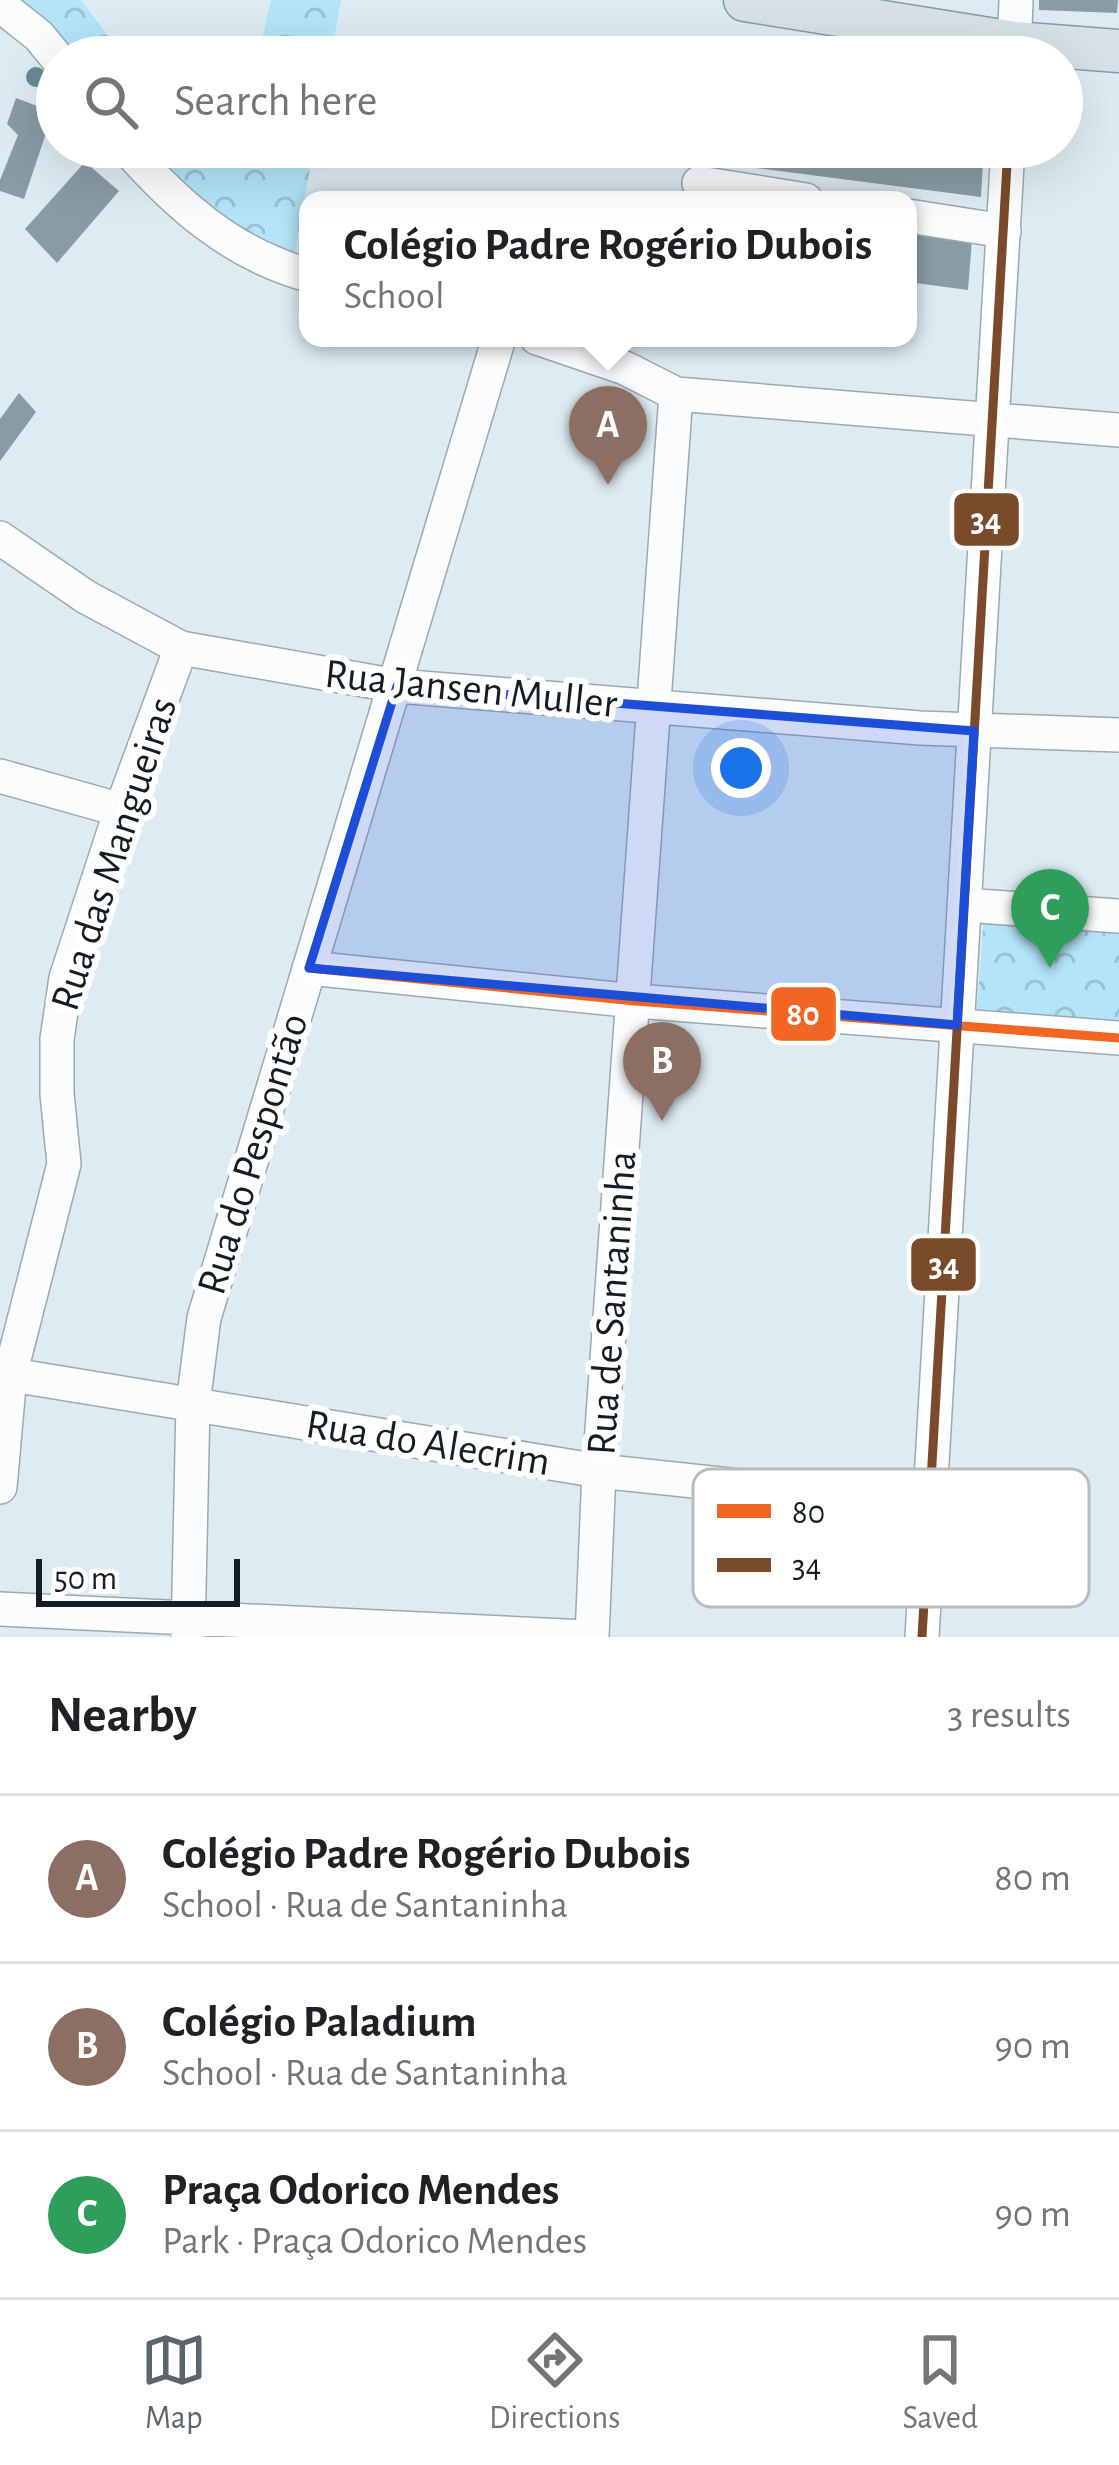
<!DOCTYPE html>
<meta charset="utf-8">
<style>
:root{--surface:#fff;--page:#f6f6f6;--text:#202124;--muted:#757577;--line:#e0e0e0;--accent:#5a666b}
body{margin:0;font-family:"Alegreya Sans",sans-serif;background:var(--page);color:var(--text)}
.scale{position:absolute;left:36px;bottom:30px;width:204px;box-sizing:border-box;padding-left:12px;border:6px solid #141e22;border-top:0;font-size:33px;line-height:42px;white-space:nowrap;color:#141e22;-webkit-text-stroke:9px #fff;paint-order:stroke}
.you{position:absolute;left:741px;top:768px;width:42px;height:42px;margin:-30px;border:9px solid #fff;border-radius:50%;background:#1a73e8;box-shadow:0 0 0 18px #1a73e833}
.badge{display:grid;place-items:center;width:78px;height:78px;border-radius:50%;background:var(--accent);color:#fff;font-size:39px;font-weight:700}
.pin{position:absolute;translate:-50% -99px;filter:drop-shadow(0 3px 6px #0008)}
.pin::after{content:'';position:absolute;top:63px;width:42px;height:36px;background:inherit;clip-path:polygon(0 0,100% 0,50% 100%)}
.popup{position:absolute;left:299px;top:191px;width:618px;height:156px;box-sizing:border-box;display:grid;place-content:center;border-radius:24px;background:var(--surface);filter:drop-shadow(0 3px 9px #0005);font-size:39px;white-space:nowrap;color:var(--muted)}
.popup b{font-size:45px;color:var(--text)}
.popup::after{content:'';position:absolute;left:50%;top:100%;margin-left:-24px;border:24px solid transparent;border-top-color:var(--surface)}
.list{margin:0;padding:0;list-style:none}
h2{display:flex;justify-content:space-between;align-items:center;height:156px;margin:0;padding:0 48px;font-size:51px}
h2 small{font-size:39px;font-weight:400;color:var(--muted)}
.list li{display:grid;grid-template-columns:78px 1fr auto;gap:36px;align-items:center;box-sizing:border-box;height:168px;padding:0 48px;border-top:3px solid var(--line)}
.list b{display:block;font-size:45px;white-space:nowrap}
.list p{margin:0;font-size:39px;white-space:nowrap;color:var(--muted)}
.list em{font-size:39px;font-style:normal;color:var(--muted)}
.icon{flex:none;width:66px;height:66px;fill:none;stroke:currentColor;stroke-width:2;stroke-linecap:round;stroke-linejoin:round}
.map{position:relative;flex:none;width:1119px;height:1637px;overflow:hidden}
.search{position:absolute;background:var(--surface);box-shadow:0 12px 48px #0002;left:36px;right:36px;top:36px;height:132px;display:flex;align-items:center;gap:30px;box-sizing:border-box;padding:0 42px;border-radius:66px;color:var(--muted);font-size:45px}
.sheet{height:660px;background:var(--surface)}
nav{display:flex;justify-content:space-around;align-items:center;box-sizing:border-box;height:168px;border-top:3px solid var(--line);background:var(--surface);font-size:33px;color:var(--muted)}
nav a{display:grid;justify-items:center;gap:6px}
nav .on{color:var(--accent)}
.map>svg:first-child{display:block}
</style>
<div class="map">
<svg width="1119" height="1637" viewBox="0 0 1119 1637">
<defs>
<pattern id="forest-crowns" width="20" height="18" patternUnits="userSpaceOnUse" patternTransform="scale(3)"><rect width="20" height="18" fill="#b3e4f7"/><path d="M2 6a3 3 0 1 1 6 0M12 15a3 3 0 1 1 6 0" fill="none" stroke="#99c3d3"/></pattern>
</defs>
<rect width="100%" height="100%" fill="#ddecf3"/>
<path fill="url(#forest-crowns)" d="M 15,0 L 81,0 L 124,57 L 70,57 Z
M 271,0 L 341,0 L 331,57 L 258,57 Z
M 141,147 L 192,147 L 204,153 L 222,147 L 314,147 L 294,256 L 241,239 Z
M 984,917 L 1119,926 L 1119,1022 L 977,1009 Z"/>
<path fill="#899ca3" d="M 1039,0 L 1118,0 L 1117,13 L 1039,10 Z
M 16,98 L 53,112 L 24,199 L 0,191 L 0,180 L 18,135 L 7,124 Z
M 743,147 L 833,147 L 983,163 L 981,197 L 740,166 Z
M 85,162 L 119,191 L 57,263 L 25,229 Z
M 908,232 L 972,240 L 968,290 L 908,282 Z
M 19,393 L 36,412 L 0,461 L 0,419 Z"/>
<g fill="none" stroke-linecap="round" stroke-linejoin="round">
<g stroke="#9da9ae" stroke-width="36">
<path id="minor" d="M 0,5 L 39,36 L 57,58
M 1014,57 L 1016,0
M 126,147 C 177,205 232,254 308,275
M 699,183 L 806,200
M 908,216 L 1004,231
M 537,338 L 625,368 L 676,394 L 1119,430
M 0,538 L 86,597 L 181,648 L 397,686 L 920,728 L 1119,735
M 0,776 L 121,810
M 964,905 L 1119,916
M 309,968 L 635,1001 L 1119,1038
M 0,1373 L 599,1471 L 929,1506
M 0,1487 L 10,1375 L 64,1164 L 57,1094 L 57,1039 L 66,978 L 121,810 L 181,648
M 0,1609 L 586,1637
M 188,1637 L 193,1404 L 204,1318 L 499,338
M 592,1637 L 599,1471 L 676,394
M 922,1637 L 1008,147"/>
</g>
<g stroke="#859ca4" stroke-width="45">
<path id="major" d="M 745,0 L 1014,43 L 1119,51"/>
</g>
<use href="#minor" stroke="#fafcfd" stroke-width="33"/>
<use href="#major" stroke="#d6e2e5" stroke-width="42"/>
<g stroke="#fff" stroke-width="18">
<path id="bus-1" d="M 309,968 L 635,1001 L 1119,1038"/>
</g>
<g stroke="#fff" stroke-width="18">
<path id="bus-2" d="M 922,1637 L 1008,147"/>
</g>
<use href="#bus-1" stroke="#f26522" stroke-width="9"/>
<use href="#bus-2" stroke="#7a4b2a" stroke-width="9"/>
</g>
<circle fill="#678b97" cx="36" cy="77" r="10"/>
<path fill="#1d4ed8" fill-opacity="0.2" stroke="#1d4ed8" stroke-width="9" stroke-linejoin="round" d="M 397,686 L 974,731 L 957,1025 L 309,968 Z"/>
<g text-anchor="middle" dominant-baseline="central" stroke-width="12" stroke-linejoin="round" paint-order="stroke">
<g font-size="42" fill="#141e22" stroke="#fff">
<text transform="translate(471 689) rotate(6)">Rua Jansen Muller</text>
<text transform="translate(114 854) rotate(-72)">Rua das Mangueiras</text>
<text transform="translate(253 1154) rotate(-73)">Rua do Pespontão</text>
<text transform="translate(612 1303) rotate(-86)">Rua de Santaninha</text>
<text transform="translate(428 1443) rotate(9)">Rua do Alecrim</text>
</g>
</g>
<rect x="693" y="1469" width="396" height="138" rx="18" fill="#fff" stroke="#b8bcbd" stroke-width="3"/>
<rect x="717" y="1504" width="54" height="14" fill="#f26522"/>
<rect x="717" y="1558" width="54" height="14" fill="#7a4b2a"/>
<g font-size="33" fill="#141e22">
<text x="792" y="1523">80</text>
<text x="792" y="1577">34</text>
</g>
<g stroke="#fff" stroke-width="4.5">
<rect x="952" y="491" width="69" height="57" rx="12" fill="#7a4b2a"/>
<rect x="769" y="985" width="69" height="58" rx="12" fill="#f26522"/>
<rect x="909" y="1236" width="69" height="57" rx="12" fill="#7a4b2a"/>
</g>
<g font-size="33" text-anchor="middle" font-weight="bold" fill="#fff">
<text x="986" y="531">34</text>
<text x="803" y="1025">80</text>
<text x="944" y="1276">34</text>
</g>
</svg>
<div class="scale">50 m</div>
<div class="you"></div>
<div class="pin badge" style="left:608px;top:485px;background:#8d6e63">A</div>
<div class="popup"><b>Colégio Padre Rogério Dubois</b>School</div>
<div class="pin badge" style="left:662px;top:1121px;background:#8d6e63">B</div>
<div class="pin badge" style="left:1050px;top:968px;background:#2e9e5b">C</div>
<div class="search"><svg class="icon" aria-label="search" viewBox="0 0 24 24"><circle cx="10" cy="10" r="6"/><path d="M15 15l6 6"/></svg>Search here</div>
</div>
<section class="sheet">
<h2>Nearby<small>3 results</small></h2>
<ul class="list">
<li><span class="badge" style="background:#8d6e63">A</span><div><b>Colégio Padre Rogério Dubois</b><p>School · Rua de Santaninha</p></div><em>80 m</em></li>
<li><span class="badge" style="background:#8d6e63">B</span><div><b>Colégio Paladium</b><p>School · Rua de Santaninha</p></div><em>90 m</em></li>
<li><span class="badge" style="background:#2e9e5b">C</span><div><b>Praça Odorico Mendes</b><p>Park · Praça Odorico Mendes</p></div><em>90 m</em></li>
</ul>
</section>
<nav>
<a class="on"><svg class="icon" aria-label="map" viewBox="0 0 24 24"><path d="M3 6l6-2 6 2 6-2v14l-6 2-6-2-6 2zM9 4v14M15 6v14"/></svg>Map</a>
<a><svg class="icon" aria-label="directions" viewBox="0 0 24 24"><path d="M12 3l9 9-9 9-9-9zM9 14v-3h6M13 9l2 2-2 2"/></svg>Directions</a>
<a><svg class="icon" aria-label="saved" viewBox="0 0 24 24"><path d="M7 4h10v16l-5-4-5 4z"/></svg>Saved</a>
</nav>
